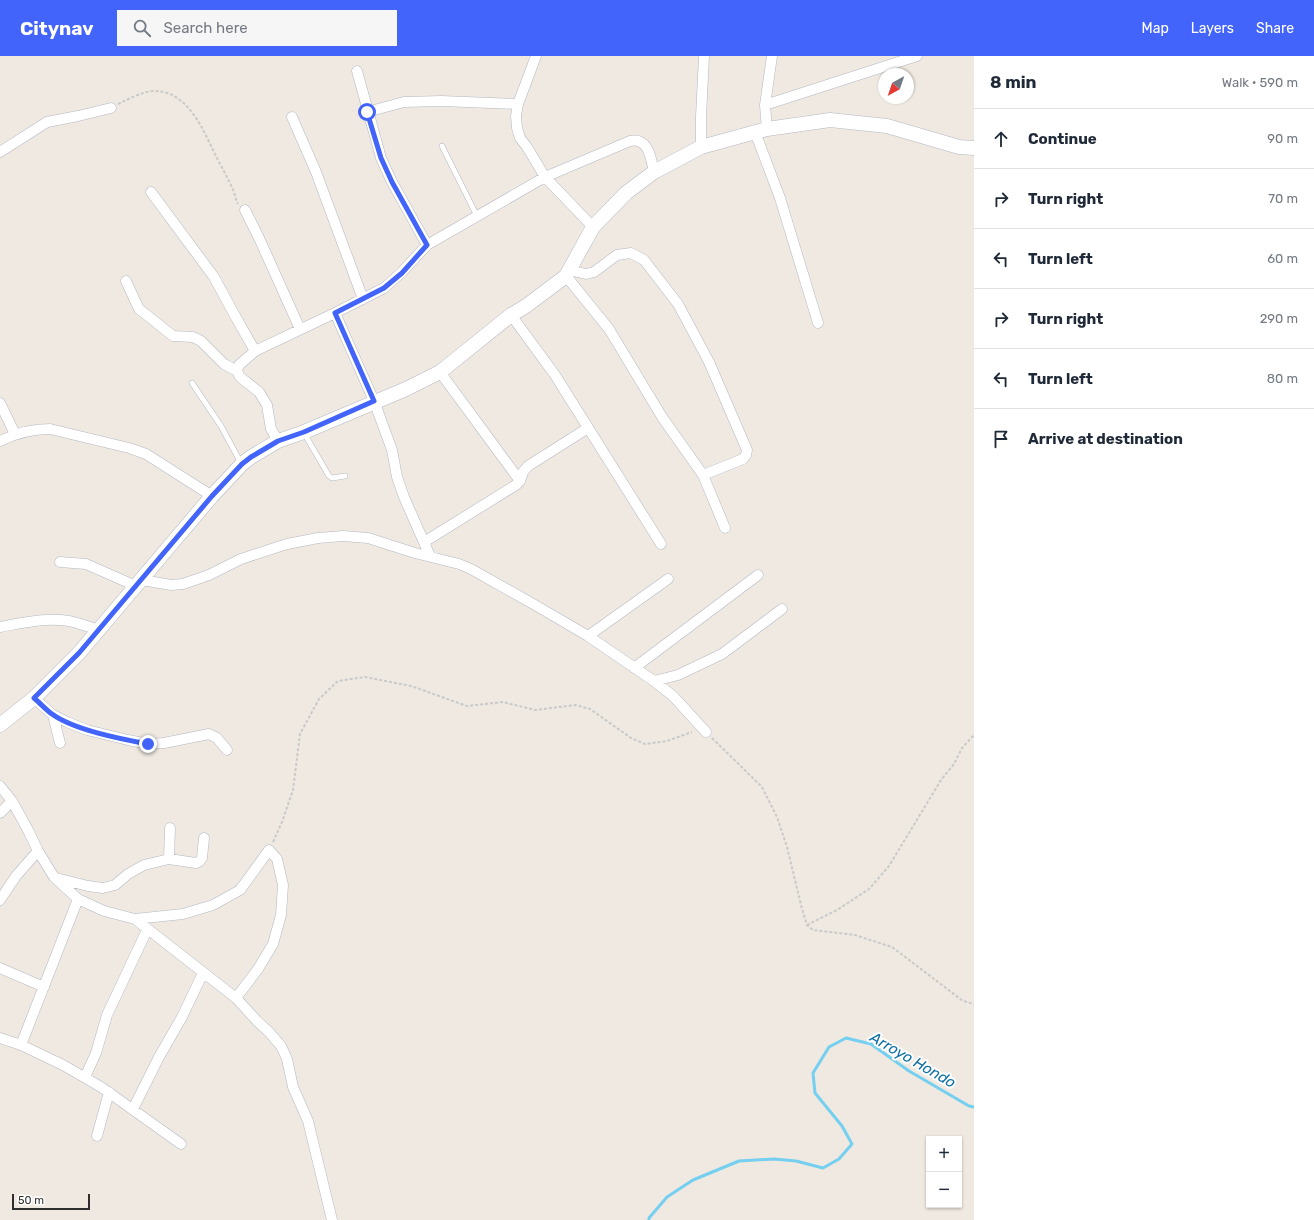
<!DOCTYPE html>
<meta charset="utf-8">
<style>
:root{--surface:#fff;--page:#f6f6f7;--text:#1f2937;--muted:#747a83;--line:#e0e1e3;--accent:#4264fb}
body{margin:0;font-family:Rubik,sans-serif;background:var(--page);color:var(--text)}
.controls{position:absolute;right:12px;bottom:12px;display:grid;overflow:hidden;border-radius:0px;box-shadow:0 1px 3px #0004}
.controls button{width:36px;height:36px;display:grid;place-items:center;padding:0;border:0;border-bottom:1px solid var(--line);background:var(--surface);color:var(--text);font:20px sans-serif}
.compass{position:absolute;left:878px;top:12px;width:36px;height:36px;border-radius:50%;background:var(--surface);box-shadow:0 1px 3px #0004;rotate:220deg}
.scale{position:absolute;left:12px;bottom:10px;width:78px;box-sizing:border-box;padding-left:4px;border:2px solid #2e2e2e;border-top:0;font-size:11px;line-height:14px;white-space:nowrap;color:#2e2e2e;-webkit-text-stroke:3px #fff;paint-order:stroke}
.stop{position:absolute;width:12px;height:12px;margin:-9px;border:3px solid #4264fb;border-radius:50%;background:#fff}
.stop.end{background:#4264fb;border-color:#fff;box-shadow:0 1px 4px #0008}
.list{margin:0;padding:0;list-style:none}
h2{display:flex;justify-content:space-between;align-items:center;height:52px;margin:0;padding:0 16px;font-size:17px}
h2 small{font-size:13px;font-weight:400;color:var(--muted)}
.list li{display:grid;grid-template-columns:26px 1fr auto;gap:12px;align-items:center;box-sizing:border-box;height:60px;padding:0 16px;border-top:1px solid var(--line)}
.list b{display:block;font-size:15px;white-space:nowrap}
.list em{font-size:13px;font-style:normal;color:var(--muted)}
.icon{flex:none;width:22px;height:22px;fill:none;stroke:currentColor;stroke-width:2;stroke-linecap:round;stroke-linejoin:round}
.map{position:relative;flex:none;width:974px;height:1164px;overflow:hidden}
header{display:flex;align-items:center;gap:24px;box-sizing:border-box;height:56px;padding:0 20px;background:var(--accent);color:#fff}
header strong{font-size:19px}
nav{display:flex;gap:22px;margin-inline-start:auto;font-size:14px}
.search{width:280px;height:36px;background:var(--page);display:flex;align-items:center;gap:10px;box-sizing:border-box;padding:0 14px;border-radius:0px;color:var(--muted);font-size:15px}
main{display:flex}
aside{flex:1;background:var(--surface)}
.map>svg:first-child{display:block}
</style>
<header>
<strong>Citynav</strong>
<div class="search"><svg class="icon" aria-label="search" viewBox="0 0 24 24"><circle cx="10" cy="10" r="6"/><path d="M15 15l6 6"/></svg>Search here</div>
<nav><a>Map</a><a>Layers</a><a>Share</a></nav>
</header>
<main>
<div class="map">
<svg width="974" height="1164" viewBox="0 0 974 1164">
<rect width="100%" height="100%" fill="#efe9e1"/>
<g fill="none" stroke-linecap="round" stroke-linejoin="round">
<path stroke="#75cff0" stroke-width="3" d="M 649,1164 L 649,1162 L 667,1141 L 693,1124 L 739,1105 L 774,1103 L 796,1105 L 823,1112 L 839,1103 L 852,1088 L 842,1070 L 815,1037 L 813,1017 L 829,991 L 846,982 L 871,988 L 909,1015 L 969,1050 L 974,1051"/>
<g stroke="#b4b7c1" stroke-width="6">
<path id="lane" d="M 442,90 L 477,160
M 192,327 L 221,370 L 241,407
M 304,377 L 329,420 L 332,422 L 345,420"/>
</g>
<g stroke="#b4b7c1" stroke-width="11">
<path id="street" d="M 536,0 L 518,48 L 516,60 L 517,72 L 520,82 L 527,91 L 545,121 L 593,171
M 357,15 L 381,102 L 392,126 L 427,189
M 765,49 L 772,0
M 367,56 L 404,46 L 441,45 L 518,48
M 292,61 L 316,116 L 363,243
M 767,73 L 765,49 L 917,0
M 755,76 L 780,142 L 818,267
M 701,91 L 701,61 L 704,0
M 0,96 L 47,66 L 78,60 L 111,52
M 151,136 L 214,221 L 234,258 L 255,295
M 245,154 L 259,182 L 300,273
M 569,214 L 586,218 L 594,216 L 617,199 L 631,197 L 644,204 L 678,248 L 709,306 L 747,394 L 746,399 L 743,403 L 703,419
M 566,220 L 609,273 L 662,361 L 703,419 L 725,472
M 126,225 L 139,253 L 148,260 L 173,280 L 193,281 L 201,285 L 224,308 L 237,315
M 335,257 L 374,345 L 392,394 L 397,421 L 404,441 L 430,500
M 511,259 L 555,319 L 661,488
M 440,316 L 520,425
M 0,347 L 15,378
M 0,385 C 16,377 32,373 50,373 L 129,392 L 146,398 L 212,440
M 278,385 L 271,373 L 267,349 L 259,336 L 240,321 L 237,315 L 239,309 L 255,295 L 335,257 L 384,232 L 401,217 L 427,189 L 545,121 L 630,85 C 649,81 651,103 654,116
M 424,486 L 516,429 L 520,425 L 523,416 L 528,410 L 588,372
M 60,506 L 86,508 L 136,530
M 142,524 L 171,529 L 183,528 L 209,519 L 241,503 L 287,488 L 318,482 L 343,480 L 368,482 L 415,497 L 459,508 L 471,513 L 535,549 L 588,580 L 654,625 L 673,640 L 706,676
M 0,571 C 22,567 46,561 69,565 C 79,567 89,571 99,574
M 588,580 L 668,523
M 634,612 L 758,519
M 654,625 L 678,619 L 722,598 L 782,553
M 34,642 L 53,659 L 67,666 L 87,674 L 128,684 L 148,688 L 164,687 L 209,678 L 217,682 L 227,694
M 53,659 L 60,687
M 0,730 L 12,745 L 28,774 L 38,795 L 54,821 L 78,843 L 104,855 L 135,863 L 183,858 L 213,849 L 240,834 L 269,794 L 277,803 L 283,829 L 281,859 L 273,888 L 258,913 L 236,942
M 0,757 L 12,745
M 169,803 L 170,772
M 56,822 L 88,830 L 103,832 L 115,829 L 128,818 L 144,809 L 169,803 L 196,807 L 200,805 L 202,802 L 204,782
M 78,843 L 21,989 L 63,1009 L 101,1031 L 181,1088
M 0,844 L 16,820 L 38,795
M 135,863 L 236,942 L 257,965 L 269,976 L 281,990 L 287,1003 L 293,1031 L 308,1065 L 332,1164
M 0,912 L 44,931
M 0,982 L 21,989
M 85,1021 L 96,997 L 107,959 L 147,874
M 133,1053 L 159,1001 L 182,961 L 203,917
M 97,1080 L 109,1036"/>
</g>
<g stroke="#b4b7c1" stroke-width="15">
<path id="secondary" d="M 0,669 L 34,642 L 79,597 L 212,440 L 242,408 L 251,401 L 278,385 L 304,376 L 406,333 L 440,316 L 511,259 L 526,250 L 566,220 L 593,171 L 626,137 L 654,116 L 701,91 L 767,73 L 830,64 L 887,70 L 959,91 L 974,92"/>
</g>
<path stroke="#c9c9c9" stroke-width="2" stroke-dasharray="3 2" stroke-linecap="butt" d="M 118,48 C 129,43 141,36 153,35 C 188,34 203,74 216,100 C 222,112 229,124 234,136 C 235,140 236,144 238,148
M 712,682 L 762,731 L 777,761 L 787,791 L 802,853 L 807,869 L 813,874 L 855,879 L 892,891 L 963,945 L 974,948
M 273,786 L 282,766 L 293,734 L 300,678 L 319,643 L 338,625 L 365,621 L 411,630 L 467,650 L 503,646 L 535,654 L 576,649 L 590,653 L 631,682 L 645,688 L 667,685 L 692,676
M 807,869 L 837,854 L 869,833 L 889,810 L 941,724 L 954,708 L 962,692 L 974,679"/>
<use href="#lane" stroke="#fff" stroke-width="5"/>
<use href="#street" stroke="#fff" stroke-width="10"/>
<use href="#secondary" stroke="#fff" stroke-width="14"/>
</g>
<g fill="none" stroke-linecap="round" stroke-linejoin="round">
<path stroke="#4264fb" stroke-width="5" d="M 148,688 C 121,683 74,674 52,658 C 46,654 40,647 34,642 L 79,597 L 212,440 L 242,408 L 251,401 L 278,385 L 304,376 L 374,345 L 335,257 L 384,232 L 402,217 L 427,189 L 392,126 L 381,102 L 367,56"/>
</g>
<g text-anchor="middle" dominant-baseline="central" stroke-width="4" stroke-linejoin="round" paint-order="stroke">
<g font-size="15" font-style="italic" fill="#0d6fa3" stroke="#fff">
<text transform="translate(913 1004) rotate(30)">Arroyo Hondo</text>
</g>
</g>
</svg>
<div class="controls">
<button>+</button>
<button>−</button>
</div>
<svg class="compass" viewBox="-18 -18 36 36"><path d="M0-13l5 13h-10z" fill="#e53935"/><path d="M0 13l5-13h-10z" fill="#747a83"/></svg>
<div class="scale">50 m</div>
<div class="stop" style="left:367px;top:56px"></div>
<div class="stop end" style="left:148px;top:688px"></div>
</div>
<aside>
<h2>8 min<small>Walk · 590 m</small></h2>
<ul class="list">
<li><svg class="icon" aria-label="ahead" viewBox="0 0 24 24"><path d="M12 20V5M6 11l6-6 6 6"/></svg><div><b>Continue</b></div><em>90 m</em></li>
<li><svg class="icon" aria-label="right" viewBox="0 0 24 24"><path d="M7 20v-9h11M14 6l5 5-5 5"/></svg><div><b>Turn right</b></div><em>70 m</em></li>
<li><svg class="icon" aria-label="left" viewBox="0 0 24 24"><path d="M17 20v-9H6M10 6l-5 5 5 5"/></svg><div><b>Turn left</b></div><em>60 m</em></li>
<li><svg class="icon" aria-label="right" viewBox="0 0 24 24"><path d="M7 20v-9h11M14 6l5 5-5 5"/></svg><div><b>Turn right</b></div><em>290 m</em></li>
<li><svg class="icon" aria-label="left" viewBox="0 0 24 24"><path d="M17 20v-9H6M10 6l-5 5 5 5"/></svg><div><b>Turn left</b></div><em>80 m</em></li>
<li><svg class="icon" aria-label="arrive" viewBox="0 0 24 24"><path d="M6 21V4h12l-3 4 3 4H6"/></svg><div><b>Arrive at destination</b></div></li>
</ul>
</aside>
</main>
